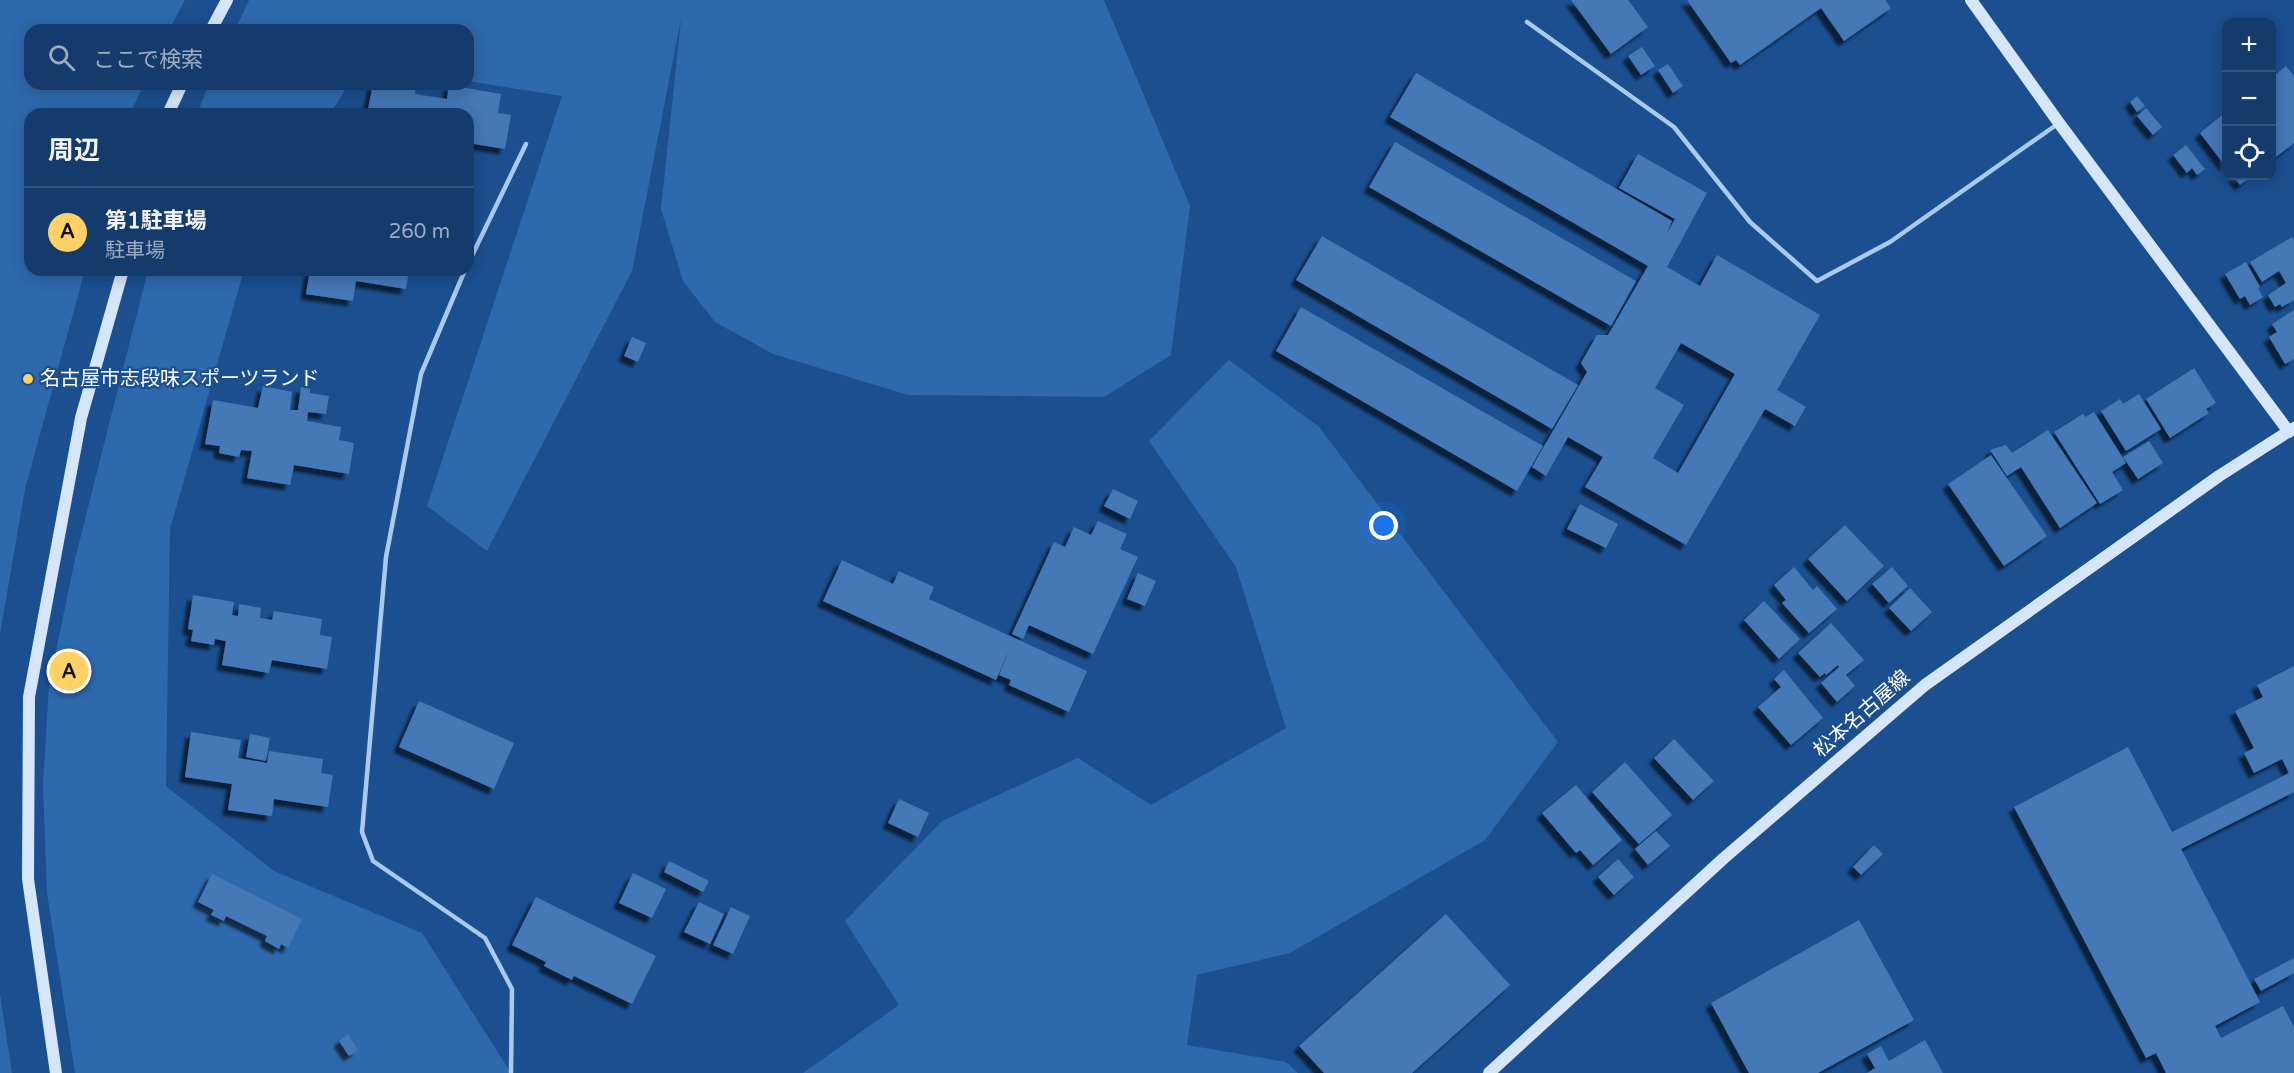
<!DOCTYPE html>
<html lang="ja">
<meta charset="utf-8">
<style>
:root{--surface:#143b6b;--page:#1d4271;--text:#f1f3f6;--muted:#9dadc1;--line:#33557e;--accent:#ffd166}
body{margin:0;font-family:"Varela Round","Noto Sans JP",sans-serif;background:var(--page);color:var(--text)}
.controls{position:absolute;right:18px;top:18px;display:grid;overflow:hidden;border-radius:12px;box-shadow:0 3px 15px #0003}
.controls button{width:54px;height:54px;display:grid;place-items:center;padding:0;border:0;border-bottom:2px solid var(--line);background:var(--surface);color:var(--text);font:30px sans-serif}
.you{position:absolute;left:1384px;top:526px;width:21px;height:21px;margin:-15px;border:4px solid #fff;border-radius:50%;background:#1a73e8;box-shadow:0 0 0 9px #1a73e833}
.badge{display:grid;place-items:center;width:39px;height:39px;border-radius:50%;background:var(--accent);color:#111;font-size:20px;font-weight:700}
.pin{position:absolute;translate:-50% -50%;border:3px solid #fff;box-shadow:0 2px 6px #0006}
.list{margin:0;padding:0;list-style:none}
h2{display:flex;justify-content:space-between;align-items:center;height:78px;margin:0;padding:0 24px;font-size:26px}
h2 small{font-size:20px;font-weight:400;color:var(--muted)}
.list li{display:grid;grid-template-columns:39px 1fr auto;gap:18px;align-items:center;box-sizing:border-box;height:90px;padding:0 24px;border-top:2px solid var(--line)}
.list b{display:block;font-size:22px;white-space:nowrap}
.list p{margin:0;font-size:20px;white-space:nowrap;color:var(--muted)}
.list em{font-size:20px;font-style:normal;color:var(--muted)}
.icon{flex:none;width:33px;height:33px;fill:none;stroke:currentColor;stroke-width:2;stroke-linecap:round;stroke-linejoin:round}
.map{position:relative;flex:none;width:2294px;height:1073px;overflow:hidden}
.search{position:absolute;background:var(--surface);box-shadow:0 3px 15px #0003;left:24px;top:24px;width:450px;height:66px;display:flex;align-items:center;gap:15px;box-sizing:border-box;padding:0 21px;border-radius:18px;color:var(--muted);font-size:22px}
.panel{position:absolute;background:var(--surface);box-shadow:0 3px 15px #0003;left:24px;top:108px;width:450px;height:168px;border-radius:18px}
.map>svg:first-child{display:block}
</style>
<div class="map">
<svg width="2294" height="1073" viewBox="0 0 2294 1073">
<defs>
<filter id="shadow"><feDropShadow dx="-5.5" dy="5.5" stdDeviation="1.5" flood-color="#0009"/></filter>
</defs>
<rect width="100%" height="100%" fill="#1b4f8f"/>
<path fill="#2e69ad" d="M 0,0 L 185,0 L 169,30 L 30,30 L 30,84 L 144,84 L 130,114 L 30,114 L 30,270 L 85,270 L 25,489 L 0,634 Z
M 249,0 L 1104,0 L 1190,206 L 1171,355 L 1104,397 L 908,395 L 773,354 L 715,322 L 683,281 L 661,209 L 681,19 L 632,271 L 487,551 L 427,506 L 562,96 L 468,81 L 468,30 L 235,30 Z
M 209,84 L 349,84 L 330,114 L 197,114 Z
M 148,270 L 244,270 L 170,529 L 166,786 L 274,871 L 422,933 L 511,1073 L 75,1073 L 47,893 L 43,784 L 49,685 L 75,559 Z
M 1229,360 L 1319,427 L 1558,742 L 1485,840 L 1290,953 L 1197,975 L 1187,1045 L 1286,1062 L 1298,1073 L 803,1073 L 899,1005 L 845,921 L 942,821 L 1078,758 L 1151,805 L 1286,728 L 1236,567 L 1149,441 Z
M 0,994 L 12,1073 L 0,1073 Z"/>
<path fill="#4478b7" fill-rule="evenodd" filter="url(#shadow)" d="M 1571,0 L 1628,0 L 1648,27 L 1611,54 Z
M 1687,0 L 1885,0 L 1891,8 L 1844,41 L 1821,8 L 1740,65 L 1736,60 L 1731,63 Z
M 1642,47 L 1655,66 L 1641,75 L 1628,56 Z
M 1668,64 L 1683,86 L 1673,93 L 1658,70 Z
M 2286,66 L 2294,76 L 2294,143 L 2272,160 L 2272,77 Z
M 1416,73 L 1672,221 L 1666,235 L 1675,219 L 1619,188 L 1638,154 L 1707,193 L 1667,267 L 1700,286 L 1717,255 L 1820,315 L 1777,390 L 1806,407 L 1795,426 L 1765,409 L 1686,545 L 1585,487 L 1603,457 L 1568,437 L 1546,476 L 1532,467 L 1587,372 L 1581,363 L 1597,335 L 1608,335 L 1648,266 L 1390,117 ZM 1681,343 L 1735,374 L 1678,473 L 1653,458 L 1684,405 L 1655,388 Z
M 373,84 L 416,84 L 415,94 L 447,99 L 449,85 L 501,94 L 498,113 L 511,115 L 505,149 L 468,143 L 468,114 L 367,114 Z
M 2137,96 L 2145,106 L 2137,112 L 2130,102 Z
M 2146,108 L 2162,127 L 2153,135 L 2137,116 Z
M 2226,112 L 2226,167 L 2200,133 Z
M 1395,142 L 1636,281 L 1611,326 L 1369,187 Z
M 2186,145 L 2205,169 L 2197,175 L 2192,168 L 2187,173 L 2173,155 Z
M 2233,176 L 2252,176 L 2240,185 Z
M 1322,236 L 1578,385 L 1552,429 L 1296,280 Z
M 2292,237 L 2294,240 L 2294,300 L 2282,307 L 2280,304 L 2275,307 L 2268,295 L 2286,283 L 2279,271 L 2262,282 L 2250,262 Z
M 2246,262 L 2260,287 L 2258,288 L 2263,297 L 2250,305 L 2245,296 L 2240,299 L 2225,274 Z
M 310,270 L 409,270 L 406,289 L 356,281 L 353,301 L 306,294 Z
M 1301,307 L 1543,446 L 1517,491 L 1276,351 Z
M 2294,310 L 2294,359 L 2285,364 L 2269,337 L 2277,332 L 2272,324 Z
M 632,337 L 646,343 L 638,362 L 624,356 Z
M 2194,368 L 2216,403 L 2206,409 L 2209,413 L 2170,438 L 2146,399 Z
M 263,386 L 292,392 L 289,418 L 290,410 L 298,410 L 301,387 L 310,389 L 310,393 L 329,396 L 326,414 L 308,412 L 307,421 L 341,427 L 339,440 L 354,443 L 349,474 L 294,465 L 290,485 L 247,478 L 252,451 L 241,450 L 239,457 L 219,453 L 220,446 L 205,444 L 213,400 L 258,408 Z
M 2139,394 L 2161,429 L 2126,451 L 2101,411 L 2120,399 L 2123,404 Z
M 2094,412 L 2126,463 L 2112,472 L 2123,490 L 2100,504 L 2054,432 L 2083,414 L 2085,417 Z
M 2048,430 L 2097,503 L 2060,528 L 2021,467 L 2007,476 L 1990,450 L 2006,445 L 2012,453 Z
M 2149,441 L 2163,463 L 2138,479 L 2123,457 Z
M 1991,455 L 2047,536 L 2004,566 L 1948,484 Z
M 1113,489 L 1138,501 L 1130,519 L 1104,506 Z
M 1580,504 L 1618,524 L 1606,548 L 1567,529 Z
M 1098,521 L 1127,534 L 1120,549 L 1138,557 L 1093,654 L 1029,625 L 1023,639 L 1012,634 L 1054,542 L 1065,547 L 1074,527 L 1091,535 Z
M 1845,525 L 1884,566 L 1847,601 L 1808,559 Z
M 842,560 L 893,584 L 899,571 L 934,587 L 929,599 L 1087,671 L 1069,712 L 1009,685 L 1011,680 L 999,675 L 1010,648 L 996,680 L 823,601 Z
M 1794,567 L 1813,590 L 1817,586 L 1837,609 L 1809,633 L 1782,603 L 1786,600 L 1774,585 Z
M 1892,567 L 1908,586 L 1889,603 L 1872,584 Z
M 1138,573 L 1156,581 L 1145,606 L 1127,599 Z
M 1910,588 L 1932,612 L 1911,631 L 1889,608 Z
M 193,595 L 234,602 L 232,615 L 238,616 L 239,604 L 261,608 L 260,618 L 272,620 L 274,611 L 322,619 L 320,635 L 332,637 L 327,669 L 272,660 L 269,673 L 222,665 L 226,641 L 215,639 L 214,645 L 191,641 L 193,630 L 188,629 Z
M 1764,601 L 1800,639 L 1779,659 L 1744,620 Z
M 1831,623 L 1864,660 L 1846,675 L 1855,686 L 1837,702 L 1821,683 L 1839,667 L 1838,665 L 1826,675 L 1825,673 L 1820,677 L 1798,653 Z
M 2294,666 L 2294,792 L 2181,849 L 2260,1002 L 2215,1026 L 2221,1038 L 2283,1006 L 2294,1027 L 2294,1073 L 2166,1073 L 2156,1053 L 2146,1058 L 2014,807 L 2128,747 L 2172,832 L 2289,773 L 2282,759 L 2254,773 L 2244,753 L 2254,748 L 2235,711 L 2263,697 L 2257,685 Z
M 1784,670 L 1823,718 L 1791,745 L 1758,707 L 1781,687 L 1774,679 Z
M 419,701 L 514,743 L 494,789 L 399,747 Z
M 191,732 L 241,740 L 238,758 L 267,763 L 269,751 L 323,759 L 321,773 L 333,775 L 328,807 L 274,799 L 272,816 L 228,810 L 232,784 L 185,777 Z
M 250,734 L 270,738 L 266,761 L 246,757 Z
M 1674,739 L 1714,781 L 1693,800 L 1654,758 Z
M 1625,762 L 1672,815 L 1639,844 L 1592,792 Z
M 1576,785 L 1622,840 L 1593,865 L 1580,850 L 1576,853 L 1542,813 Z
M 899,799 L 929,813 L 918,837 L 888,823 Z
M 1656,831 L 1670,846 L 1648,865 L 1635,849 Z
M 1874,845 L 1883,854 L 1861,875 L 1853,867 Z
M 1618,859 L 1634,877 L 1614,895 L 1598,877 Z
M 669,861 L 709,881 L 703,892 L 664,872 Z
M 633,873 L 666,889 L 652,918 L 619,903 Z
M 212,874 L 302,919 L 288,948 L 281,944 L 279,949 L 265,941 L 267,936 L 226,916 L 224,921 L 211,915 L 214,910 L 198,902 Z
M 536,897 L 656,956 L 632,1004 L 574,976 L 572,980 L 544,966 L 546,962 L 512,945 Z
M 699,902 L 724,914 L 710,944 L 684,932 Z
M 731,907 L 750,916 L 733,954 L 713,945 Z
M 1446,914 L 1510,985 L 1412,1073 L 1324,1073 L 1299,1046 Z
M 1859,920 L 1914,1020 L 1818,1073 L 1749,1073 L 1711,1003 Z
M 2294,958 L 2294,973 L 2261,991 L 2254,979 Z
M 348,1034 L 358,1050 L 349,1056 L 339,1041 Z
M 1925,1040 L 1943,1073 L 1867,1073 L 1875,1068 L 1867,1054 L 1881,1046 L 1889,1061 Z"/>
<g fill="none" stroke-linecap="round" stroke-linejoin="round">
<path stroke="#a9c9ee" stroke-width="4.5" d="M 1527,22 L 1674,127 L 1750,222 L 1817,281 L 1890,242 L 2059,123
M 468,264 L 526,144
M 465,270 L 421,374 L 386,557 L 362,832 L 373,861 L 485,938 L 512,989 L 511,1073"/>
<path stroke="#d6e6fa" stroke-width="12" d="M 1971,0 L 2059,123 L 2289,432
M 211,30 L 227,0
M 168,114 L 182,84
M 56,1073 L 28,879 L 29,697 L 81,418 L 123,270
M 1489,1073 L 1724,858 L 1925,685 L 2219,476 L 2294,428"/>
</g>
<circle fill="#ffd166" stroke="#1b4f8f" stroke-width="2" cx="28" cy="379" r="6"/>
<g text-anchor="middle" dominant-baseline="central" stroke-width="4.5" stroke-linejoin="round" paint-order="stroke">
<g font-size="20" fill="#fff" stroke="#1b4f8f" text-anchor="start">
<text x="40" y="379">名古屋市志段味スポーツランド</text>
</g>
<g font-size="20" fill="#fff" stroke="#1b4f8f">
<text transform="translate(1862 714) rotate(-41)">松本名古屋線</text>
</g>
</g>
</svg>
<div class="controls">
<button>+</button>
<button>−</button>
<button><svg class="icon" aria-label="locate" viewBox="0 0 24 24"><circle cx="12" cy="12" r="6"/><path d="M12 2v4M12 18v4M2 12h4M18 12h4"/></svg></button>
</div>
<div class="you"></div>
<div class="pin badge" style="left:69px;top:671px">A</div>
<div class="search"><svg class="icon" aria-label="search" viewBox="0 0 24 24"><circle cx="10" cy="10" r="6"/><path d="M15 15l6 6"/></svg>ここで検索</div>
<section class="panel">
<h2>周辺<small></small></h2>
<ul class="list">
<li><span class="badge">A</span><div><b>第1駐車場</b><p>駐車場</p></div><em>260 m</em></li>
</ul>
</section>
</div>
